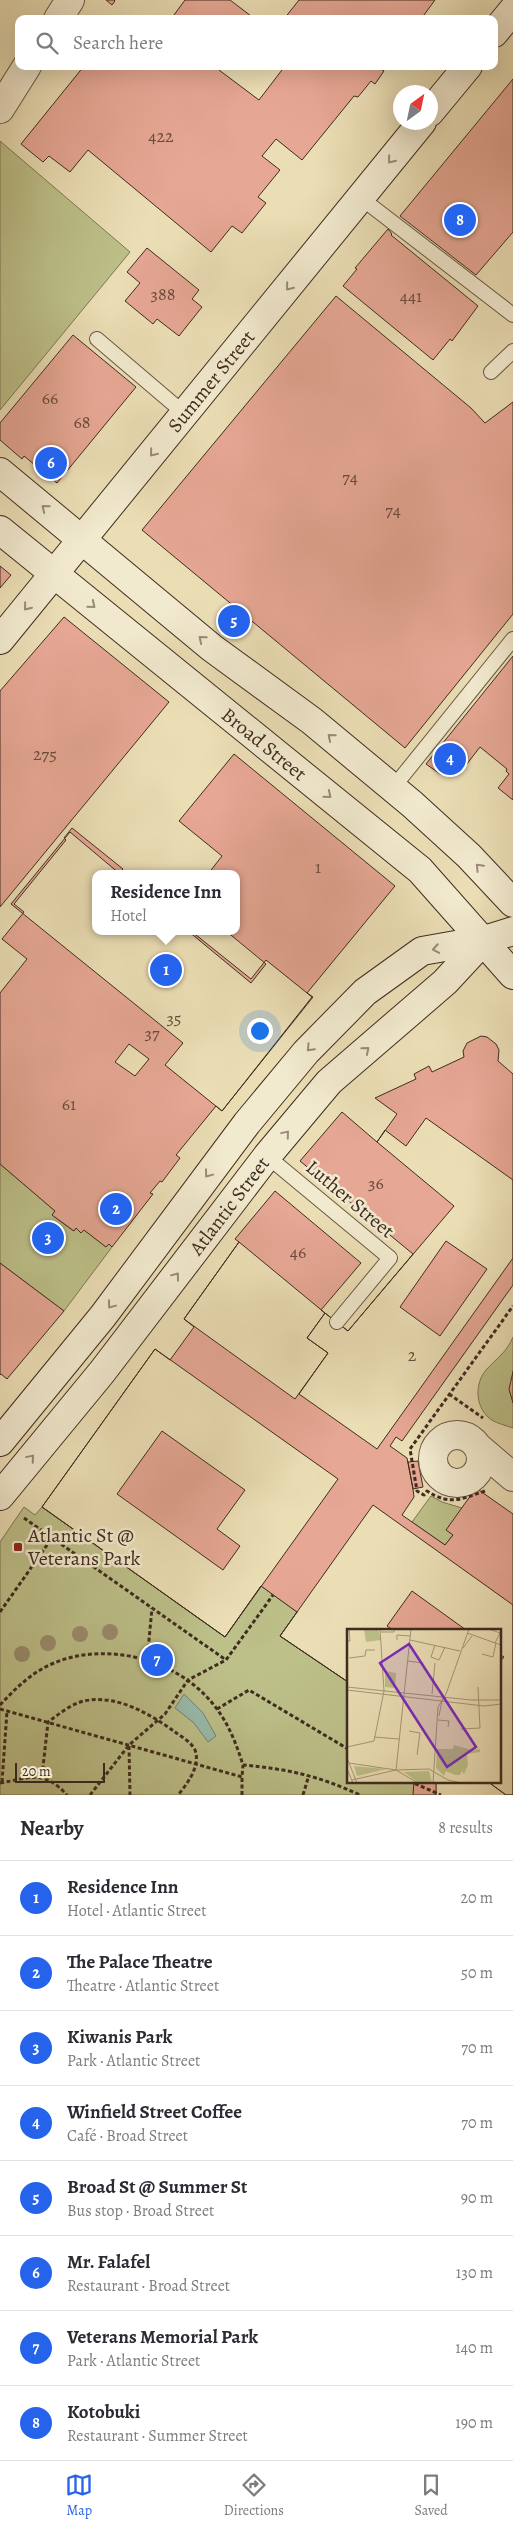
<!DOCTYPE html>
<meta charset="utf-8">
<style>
:root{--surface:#fff;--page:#f2f2f3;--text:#2b2b33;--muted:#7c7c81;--line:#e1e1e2;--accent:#2563eb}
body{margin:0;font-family:Alegreya,serif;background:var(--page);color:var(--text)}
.compass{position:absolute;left:393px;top:85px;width:45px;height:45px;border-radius:50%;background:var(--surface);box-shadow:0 5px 20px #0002;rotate:33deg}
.scale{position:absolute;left:15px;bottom:12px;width:90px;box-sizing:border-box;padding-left:5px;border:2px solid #3f2c20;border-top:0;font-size:14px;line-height:18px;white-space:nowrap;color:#3f2c20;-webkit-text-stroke:4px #f2eacf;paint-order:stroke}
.you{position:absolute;left:259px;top:1030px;width:18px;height:18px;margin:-12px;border:4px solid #fff;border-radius:50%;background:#1a73e8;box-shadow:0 0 0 8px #1a73e833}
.badge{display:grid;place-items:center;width:32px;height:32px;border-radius:50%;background:var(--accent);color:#fff;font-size:16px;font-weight:700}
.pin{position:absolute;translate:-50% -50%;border:2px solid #fff;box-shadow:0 1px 5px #0006}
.popup{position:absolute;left:92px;top:870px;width:148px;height:65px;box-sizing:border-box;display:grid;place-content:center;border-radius:10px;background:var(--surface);filter:drop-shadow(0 1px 4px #0005);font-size:16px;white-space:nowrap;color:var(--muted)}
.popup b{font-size:19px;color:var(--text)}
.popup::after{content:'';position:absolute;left:50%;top:100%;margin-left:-10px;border:10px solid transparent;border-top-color:var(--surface)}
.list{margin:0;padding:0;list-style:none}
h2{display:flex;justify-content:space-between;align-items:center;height:65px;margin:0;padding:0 20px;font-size:21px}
h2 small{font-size:16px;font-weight:400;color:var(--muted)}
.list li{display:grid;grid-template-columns:32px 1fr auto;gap:15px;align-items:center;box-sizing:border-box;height:75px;padding:0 20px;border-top:1px solid var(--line)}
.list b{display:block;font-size:19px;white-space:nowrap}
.list p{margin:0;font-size:16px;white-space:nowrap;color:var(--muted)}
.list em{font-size:16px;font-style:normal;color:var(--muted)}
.icon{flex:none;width:28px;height:28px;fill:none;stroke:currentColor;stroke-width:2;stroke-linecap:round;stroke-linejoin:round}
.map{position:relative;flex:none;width:513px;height:1795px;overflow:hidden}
.search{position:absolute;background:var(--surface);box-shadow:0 5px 20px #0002;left:15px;right:15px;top:15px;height:55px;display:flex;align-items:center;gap:12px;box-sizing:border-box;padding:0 18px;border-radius:10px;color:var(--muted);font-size:19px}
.sheet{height:665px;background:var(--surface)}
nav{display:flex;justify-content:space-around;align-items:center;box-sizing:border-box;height:70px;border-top:1px solid var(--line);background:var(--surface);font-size:14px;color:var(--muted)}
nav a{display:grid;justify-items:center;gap:2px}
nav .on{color:var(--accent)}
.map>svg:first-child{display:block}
</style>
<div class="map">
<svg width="513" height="1795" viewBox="0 0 513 1795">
<rect width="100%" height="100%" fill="#ebdeb5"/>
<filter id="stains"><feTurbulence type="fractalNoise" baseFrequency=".004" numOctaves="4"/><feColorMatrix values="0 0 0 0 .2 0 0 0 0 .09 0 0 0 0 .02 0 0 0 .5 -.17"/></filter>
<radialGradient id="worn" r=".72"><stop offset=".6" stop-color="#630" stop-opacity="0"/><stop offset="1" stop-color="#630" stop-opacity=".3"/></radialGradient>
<path fill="#bdc089" stroke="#7e7654" d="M 0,141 L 130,252 L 0,410 Z
M 0,1164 L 55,1211 L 52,1215 L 73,1231 L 76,1228 L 81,1233 L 84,1230 L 106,1247 L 109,1244 L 112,1247 L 64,1311 L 0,1263 Z
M 513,1337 L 513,1371 L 510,1392 L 513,1402 L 513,1428 C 505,1425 494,1423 488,1417 C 475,1405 475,1383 486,1370 C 496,1359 507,1352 513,1337 Z
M 431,1496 L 442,1502 L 462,1508 L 453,1535 L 445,1545 L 412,1522 Z
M 24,1507 L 35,1515 L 42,1507 L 225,1637 L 261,1586 L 297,1612 L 280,1636 L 348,1682 L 348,1781 L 436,1781 L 436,1795 L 0,1795 L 0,1542 Z"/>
<path fill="#98bcac" stroke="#748274" d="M 184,1694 L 203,1713 L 216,1736 L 208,1742 L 194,1723 L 175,1708 Z"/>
<path fill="#e6a794" stroke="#3f2c20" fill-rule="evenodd" d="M 106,0 L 114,0 L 115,1 L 112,5 Z
M 185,0 L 230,0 L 255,19 L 171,19 Z
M 299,0 L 435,0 L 421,19 L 284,19 Z
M 84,66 L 222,66 L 219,70 L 259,100 L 285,66 L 385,66 L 382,70 L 384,71 L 375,84 L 371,81 L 358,97 L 354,96 L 302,160 L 276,139 L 262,156 L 280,170 L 258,197 L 266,203 L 242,233 L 232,226 L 211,252 L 88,150 L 70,172 L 49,156 L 43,162 L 21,144 Z
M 513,79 L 513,232 L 476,275 L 400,216 Z
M 388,229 L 392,234 L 391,235 L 478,306 L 452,341 L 450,339 L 433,360 L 343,286 L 357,269 L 355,268 Z
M 147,248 L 199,290 L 192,299 L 202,307 L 179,336 L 157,319 L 153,324 L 125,301 L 140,283 L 127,272 Z
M 336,296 L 471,408 L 485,423 L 513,402 L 513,614 L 405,748 L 142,530 Z
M 73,335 L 136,387 L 57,483 L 24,456 L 22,459 L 0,440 L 0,423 Z
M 0,566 L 11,575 L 0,588 Z
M 64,617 L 169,702 L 0,907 L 0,691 Z
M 513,656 L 513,800 L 498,788 L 509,774 L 506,771 L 507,769 L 480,747 L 463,769 L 454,774 L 440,774 L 426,764 Z
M 234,754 L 395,886 L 307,993 L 313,997 L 222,1111 L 216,1106 L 176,1155 L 180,1158 L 162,1182 L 160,1181 L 150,1193 L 153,1194 L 112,1247 L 109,1244 L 106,1247 L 84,1230 L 81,1233 L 76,1228 L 74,1231 L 52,1215 L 55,1211 L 0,1164 L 0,993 L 27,959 L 2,939 L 24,912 L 14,904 L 66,840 L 64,838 L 72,828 L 123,869 L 118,874 L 96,874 L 96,931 L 188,931 L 251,983 L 266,964 L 226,931 L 236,931 L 236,874 L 208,874 L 222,856 L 179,821 ZM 129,1044 L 149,1059 L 135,1076 L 115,1062 Z
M 70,832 L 120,874 L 96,874 L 96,931 L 191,931 L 251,979 L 266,960 L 312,997 L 222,1111 L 165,1065 L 183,1043 L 11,904 Z
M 481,1036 L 487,1037 L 496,1044 L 499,1050 L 498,1061 L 513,1074 L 513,1285 L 402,1441 L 396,1437 L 390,1446 L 407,1458 L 413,1489 L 414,1497 L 402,1515 L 445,1545 L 453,1535 L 446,1530 L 476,1488 L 513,1514 L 513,1795 L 506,1795 L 487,1781 L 499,1781 L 499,1630 L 348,1630 L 348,1682 L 280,1636 L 297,1612 L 261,1586 L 225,1637 L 42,1507 L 155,1349 L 170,1360 L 194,1327 L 184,1319 L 239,1242 L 235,1239 L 275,1191 L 361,1263 L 321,1310 L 348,1331 L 413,1254 L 300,1161 L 342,1112 L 377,1142 L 397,1114 L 375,1098 L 416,1079 L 414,1074 L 429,1066 L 432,1072 L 464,1057 L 463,1051 L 467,1043 Z
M 426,1118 L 513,1180 L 513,1258 L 377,1449 L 299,1394 L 328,1353 L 307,1338 L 325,1313 L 348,1331 L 454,1206 L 377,1142 L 385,1130 L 406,1146 ZM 446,1241 L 487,1269 L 440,1336 L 400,1307 Z
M 239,1242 L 325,1313 L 307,1338 L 328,1353 L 295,1399 L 184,1319 Z
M 0,1263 L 64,1311 L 7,1379 L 1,1374 L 0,1375 Z
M 155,1349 L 338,1479 L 225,1637 L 42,1507 ZM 162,1431 L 245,1490 L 217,1529 L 240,1546 L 223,1570 L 117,1494 Z
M 513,1372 L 513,1371 L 513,1403 L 509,1389 Z
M 418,1461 L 423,1487 L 413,1489 L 408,1462 Z
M 373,1505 L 513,1605 L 513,1795 L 506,1795 L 487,1781 L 499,1781 L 499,1663 L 504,1657 L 499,1654 L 499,1630 L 466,1630 L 412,1591 L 387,1626 L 393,1630 L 348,1630 L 348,1682 L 280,1636 Z
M 414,1781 L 436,1781 L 436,1795 L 413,1795 Z"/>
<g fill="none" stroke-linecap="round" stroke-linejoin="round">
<g stroke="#6a5845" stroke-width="16">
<path id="lane" d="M 361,198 L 513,315
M 97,339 L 185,414
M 491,372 L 513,351
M 392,789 L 513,639
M 267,1156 L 390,1258 L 337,1322"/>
</g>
<g stroke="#6a5845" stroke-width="30">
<path id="street" d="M 58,19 L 70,0
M 0,109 L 27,66
M433 1459a24 24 0 1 1 48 0a24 24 0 1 1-48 0Z
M 479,1448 L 513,1477"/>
</g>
<g stroke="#3f2c20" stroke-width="30">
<g id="secondary">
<path d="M 494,33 L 513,10"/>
<path d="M 430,112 L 468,66"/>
<path d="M 0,472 L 212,648 L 312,721 L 412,804 L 469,856 L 513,903"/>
<path id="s1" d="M 0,530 L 420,870 L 513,975"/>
<path id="s2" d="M 0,640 L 422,122"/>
<path d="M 0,1442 L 103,1316 L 247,1123 L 306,1052 L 365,992 L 422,951 L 484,940 L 513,931"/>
<path id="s3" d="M 0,1496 L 102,1372 L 267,1156 L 329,1082 L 445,982 L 484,940"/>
</g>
</g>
<path stroke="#3f2c20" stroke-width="3" stroke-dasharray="4 2.5" stroke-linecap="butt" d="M 449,1394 L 483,1418
M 485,1491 C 461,1499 450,1506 427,1491 L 424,1495 L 417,1491 L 410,1449 L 513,1306
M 24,1518 L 226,1660 L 273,1595
M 0,1612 L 52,1538
M 147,1661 L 152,1608
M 0,1705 C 16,1688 32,1672 54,1663 C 107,1641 177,1659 213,1704 C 228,1722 236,1743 243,1765 C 288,1769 319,1776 360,1795
M 0,1709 L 242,1777 L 243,1765
M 217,1709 L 249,1690 L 348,1749
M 129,1746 L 130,1795
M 42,1776 L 48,1722 C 59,1714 71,1704 84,1701 C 117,1694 150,1714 175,1732 C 182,1737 191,1742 195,1750 C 201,1766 187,1784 178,1795
M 409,1781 L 441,1795
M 2,1782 L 7,1711
M 0,1783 C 31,1778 43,1769 67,1795
M 90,1795 L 129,1745 L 165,1714 L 188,1680 L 226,1660
M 242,1795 L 242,1777
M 303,1795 L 309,1775"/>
<use href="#lane" stroke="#f2eacf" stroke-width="14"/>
<use href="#street" stroke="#f2eacf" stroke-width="28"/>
<use href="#secondary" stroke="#f2eacf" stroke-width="28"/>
</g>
<g fill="#9a8d6f">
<circle cx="110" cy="1632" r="8"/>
<circle cx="80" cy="1634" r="8"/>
<circle cx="48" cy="1643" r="8"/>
<circle cx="22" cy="1654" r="8"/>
</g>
<defs><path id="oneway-chevron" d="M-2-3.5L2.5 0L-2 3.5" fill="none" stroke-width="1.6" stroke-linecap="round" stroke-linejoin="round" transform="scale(1.25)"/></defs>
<g stroke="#988b78">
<use href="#oneway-chevron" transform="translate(391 160) rotate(129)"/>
<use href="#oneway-chevron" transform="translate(289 287) rotate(129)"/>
<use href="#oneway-chevron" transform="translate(153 453) rotate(129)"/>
<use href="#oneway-chevron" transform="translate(45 508) rotate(-141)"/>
<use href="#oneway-chevron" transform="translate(92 605) rotate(39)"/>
<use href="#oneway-chevron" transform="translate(27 607) rotate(129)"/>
<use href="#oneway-chevron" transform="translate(202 639) rotate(-140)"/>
<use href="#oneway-chevron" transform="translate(331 737) rotate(-140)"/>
<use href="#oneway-chevron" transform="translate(328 795) rotate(39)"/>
<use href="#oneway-chevron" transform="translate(479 867) rotate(-134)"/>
<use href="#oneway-chevron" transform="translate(436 949) rotate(170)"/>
<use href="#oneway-chevron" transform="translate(310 1048) rotate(134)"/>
<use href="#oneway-chevron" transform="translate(366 1050) rotate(-40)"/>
<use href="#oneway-chevron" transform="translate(286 1134) rotate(-50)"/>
<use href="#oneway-chevron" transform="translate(208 1174) rotate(127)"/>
<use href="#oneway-chevron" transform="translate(176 1276) rotate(-53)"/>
<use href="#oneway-chevron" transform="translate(111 1305) rotate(127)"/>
<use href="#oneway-chevron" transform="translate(31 1458) rotate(-50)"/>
</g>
<rect fill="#8f2418" stroke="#f2eacf" stroke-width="2" x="13" y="1542" width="10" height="10" rx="2.5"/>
<g text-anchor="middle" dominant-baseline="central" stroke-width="5" stroke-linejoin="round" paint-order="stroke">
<g font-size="18" fill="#694b3d">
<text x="161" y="136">422</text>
<text x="163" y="294">388</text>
<text x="411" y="296">441</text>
<text x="50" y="398">66</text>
<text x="82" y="422">68</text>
<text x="350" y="477">74</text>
<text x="393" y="510">74</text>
<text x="45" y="754">275</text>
<text x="318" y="867">1</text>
<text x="174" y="1018">35</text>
<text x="152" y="1033">37</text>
<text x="69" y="1104">61</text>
<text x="376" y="1183">36</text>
<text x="298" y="1252">46</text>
<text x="412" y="1355">2</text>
</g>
<g font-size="20" fill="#3f2c20" stroke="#f2eacf">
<text stroke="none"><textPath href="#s2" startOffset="334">Summer Street</textPath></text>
<text stroke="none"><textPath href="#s1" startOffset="340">Broad Street</textPath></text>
<text transform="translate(350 1199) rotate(40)">Luther Street</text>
<text stroke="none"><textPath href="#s3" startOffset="370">Atlantic Street</textPath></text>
</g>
<g font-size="20" fill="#3f2c20" stroke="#f2eacf" text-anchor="start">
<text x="28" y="1535">Atlantic St @<tspan x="28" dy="23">Veterans Park</tspan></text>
</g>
</g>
<g transform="translate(347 1629)">
<rect width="154" height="154" fill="#ebdeb5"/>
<path d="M 17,0 L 31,0 L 34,11 L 19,13 ZM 38,42 L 49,44 L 48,59 L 38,58 ZM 107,116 L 125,121 L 133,120 L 133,123 L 120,125 L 121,136 L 117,145 L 115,142 L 113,146 L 108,146 L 99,142 L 97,147 L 89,139 L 90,120 L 106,120 ZM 7,137 L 39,140 L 10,147 ZM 82,142 L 85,154 L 72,154 L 57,143 Z" fill="#bdc089"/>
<path fill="none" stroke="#a69779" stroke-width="1" d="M 142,0 L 153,4 L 148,14M 34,3 L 47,3 L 47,0M 120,4 L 154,16M 50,11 L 50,6 L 63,7M 63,11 L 113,22M 0,12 L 3,12 L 2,0M 88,16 L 84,28 L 92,31 L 98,18M 116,19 L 125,7M 135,25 L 146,28 L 149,14M 2,29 L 18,27 L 19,21 L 28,21M 61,32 L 76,34 L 75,37M 0,58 L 124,71 L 154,71M 0,61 L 137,77 L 154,75M 85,65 L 88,34M 92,87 L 95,71M 91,91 L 102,92 L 101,98M 114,100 L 133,99 L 131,58M 62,102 L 73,104 L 70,126M 27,108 L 52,110M 0,118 L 27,112 L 37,62 L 33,0M 0,129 L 10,154M 2,134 L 49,141 L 82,140 L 101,151 L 114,154M 0,140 L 6,154M 49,141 L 64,0M 49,141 L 71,154M 5,151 L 49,141M 86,154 L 91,78 L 99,65 L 122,0"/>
<path fill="#7b2cbf" fill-opacity="0.15" stroke="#7b2cbf" stroke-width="2.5" d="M 62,15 L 129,118 L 100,138 L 33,34 Z"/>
<rect width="154" height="154" fill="none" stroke="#3f2c20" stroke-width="2.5"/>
</g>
<rect width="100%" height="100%" filter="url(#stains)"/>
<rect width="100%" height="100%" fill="url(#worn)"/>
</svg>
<svg class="compass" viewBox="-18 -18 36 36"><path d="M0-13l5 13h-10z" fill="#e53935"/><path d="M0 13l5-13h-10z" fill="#7c7c81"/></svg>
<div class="scale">20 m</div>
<div class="you"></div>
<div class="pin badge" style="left:166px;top:970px">1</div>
<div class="popup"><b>Residence Inn</b>Hotel</div>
<div class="pin badge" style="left:116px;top:1209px">2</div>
<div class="pin badge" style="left:48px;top:1238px">3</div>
<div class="pin badge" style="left:450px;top:759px">4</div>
<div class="pin badge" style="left:234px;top:621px">5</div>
<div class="pin badge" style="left:51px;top:463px">6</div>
<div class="pin badge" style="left:157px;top:1660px">7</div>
<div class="pin badge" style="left:460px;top:220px">8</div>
<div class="search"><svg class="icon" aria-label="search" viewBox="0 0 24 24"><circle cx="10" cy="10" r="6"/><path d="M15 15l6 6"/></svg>Search here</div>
</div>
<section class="sheet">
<h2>Nearby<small>8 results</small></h2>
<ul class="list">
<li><span class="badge">1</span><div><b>Residence Inn</b><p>Hotel · Atlantic Street</p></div><em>20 m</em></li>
<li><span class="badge">2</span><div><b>The Palace Theatre</b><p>Theatre · Atlantic Street</p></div><em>50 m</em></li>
<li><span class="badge">3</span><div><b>Kiwanis Park</b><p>Park · Atlantic Street</p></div><em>70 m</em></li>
<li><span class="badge">4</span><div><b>Winfield Street Coffee</b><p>Café · Broad Street</p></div><em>70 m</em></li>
<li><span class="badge">5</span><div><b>Broad St @ Summer St</b><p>Bus stop · Broad Street</p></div><em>90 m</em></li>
<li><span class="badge">6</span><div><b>Mr. Falafel</b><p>Restaurant · Broad Street</p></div><em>130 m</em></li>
<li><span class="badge">7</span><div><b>Veterans Memorial Park</b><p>Park · Atlantic Street</p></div><em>140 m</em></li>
<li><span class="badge">8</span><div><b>Kotobuki</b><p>Restaurant · Summer Street</p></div><em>190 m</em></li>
</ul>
</section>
<nav>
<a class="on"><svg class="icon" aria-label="map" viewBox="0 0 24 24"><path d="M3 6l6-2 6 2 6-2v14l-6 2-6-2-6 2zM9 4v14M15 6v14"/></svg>Map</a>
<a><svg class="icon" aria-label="directions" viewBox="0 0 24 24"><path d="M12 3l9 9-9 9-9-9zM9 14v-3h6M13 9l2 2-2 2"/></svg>Directions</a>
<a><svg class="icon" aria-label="saved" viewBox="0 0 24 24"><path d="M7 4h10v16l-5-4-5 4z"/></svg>Saved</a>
</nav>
